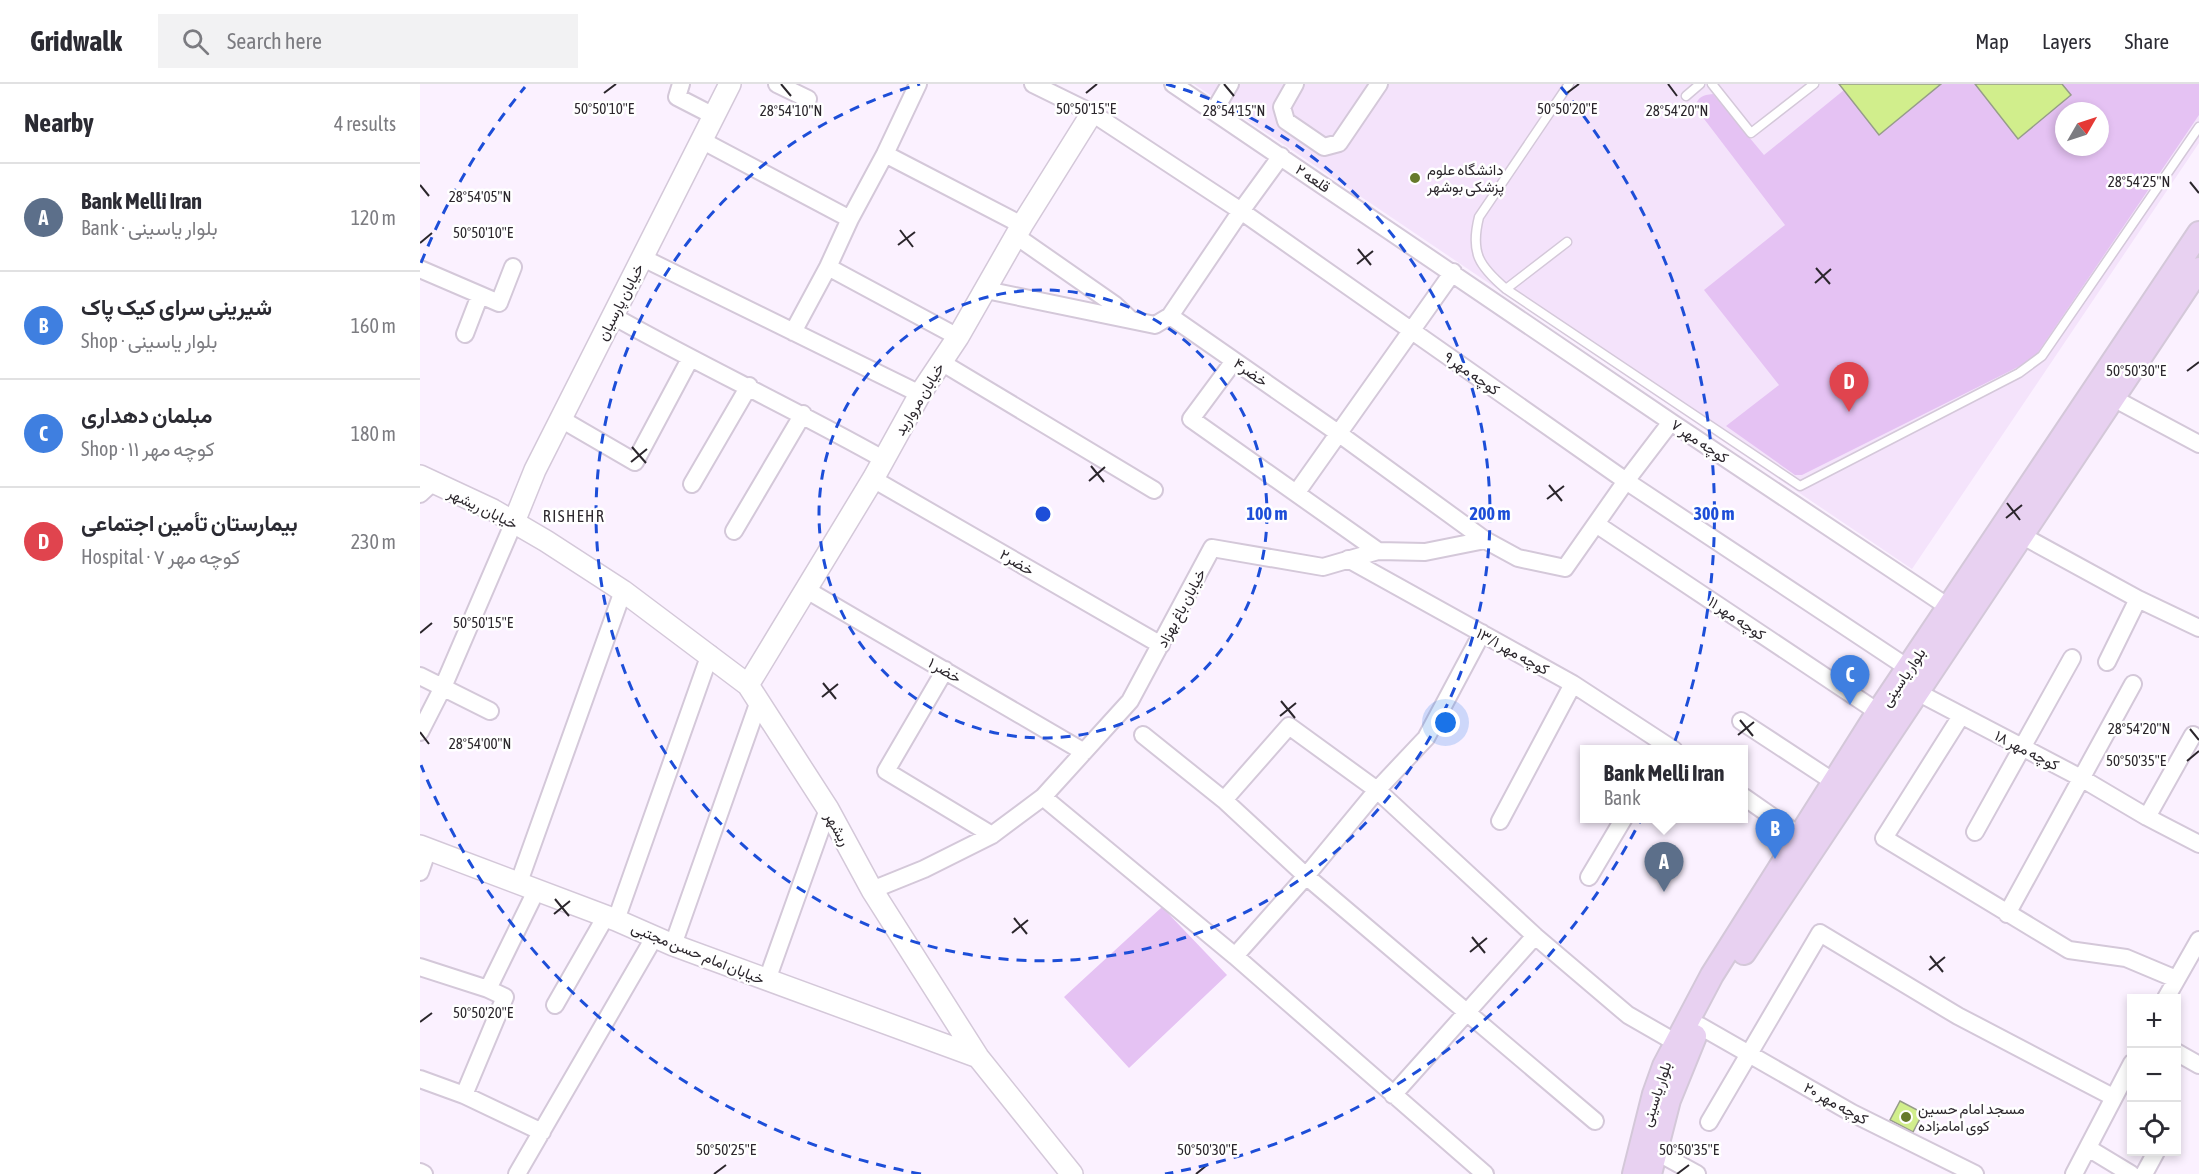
<!DOCTYPE html>
<meta charset="utf-8">
<style>
:root{--surface:#fff;--page:#f2f2f3;--text:#2b2b33;--muted:#7c7c81;--line:#e1e1e2;--accent:#0b8043}
body{margin:0;font-family:"Asap Condensed",Vazirmatn,sans-serif;background:var(--page);color:var(--text)}
.controls{position:absolute;right:18px;bottom:18px;display:grid;overflow:hidden;border-radius:0px;box-shadow:0 3px 9px #0003}
.controls button{width:54px;height:54px;display:grid;place-items:center;padding:0;border:0;border-bottom:2px solid var(--line);background:var(--surface);color:var(--text);font:30px sans-serif}
.compass{position:absolute;left:1635px;top:18px;width:54px;height:54px;border-radius:50%;background:var(--surface);box-shadow:0 3px 9px #0003;rotate:51deg}
.you{position:absolute;left:1026px;top:639px;width:21px;height:21px;margin:-15px;border:4px solid #fff;border-radius:50%;background:#1a73e8;box-shadow:0 0 0 9px #1a73e833}
.badge{display:grid;place-items:center;width:39px;height:39px;border-radius:50%;background:var(--accent);color:#fff;font-size:20px;font-weight:700}
.pin{position:absolute;translate:-50% -50px;filter:drop-shadow(0 2px 3px #0008)}
.pin::after{content:'';position:absolute;top:32px;width:21px;height:18px;background:inherit;clip-path:polygon(0 0,100% 0,50% 100%)}
.popup{position:absolute;left:1160px;top:661px;width:168px;height:78px;box-sizing:border-box;display:grid;place-content:center;border-radius:0px;background:var(--surface);filter:drop-shadow(0 2px 4px #0005);font-size:20px;white-space:nowrap;color:var(--muted)}
.popup b{font-size:22px;color:var(--text)}
.popup::after{content:'';position:absolute;left:50%;top:100%;margin-left:-12px;border:12px solid transparent;border-top-color:var(--surface)}
.list{margin:0;padding:0;list-style:none}
h2{display:flex;justify-content:space-between;align-items:center;height:78px;margin:0;padding:0 24px;font-size:26px}
h2 small{font-size:20px;font-weight:400;color:var(--muted)}
.list li{display:grid;grid-template-columns:39px 1fr auto;gap:18px;align-items:center;box-sizing:border-box;height:108px;padding:0 24px;border-top:2px solid var(--line)}
.list b{display:block;font-size:22px;white-space:nowrap}
.list p{margin:0;font-size:20px;white-space:nowrap;color:var(--muted)}
.list em{font-size:20px;font-style:normal;color:var(--muted)}
.icon{flex:none;width:33px;height:33px;fill:none;stroke:currentColor;stroke-width:2;stroke-linecap:round;stroke-linejoin:round}
.map{position:relative;flex:none;width:1779px;height:1090px;overflow:hidden}
header{display:flex;align-items:center;gap:36px;box-sizing:border-box;height:84px;padding:0 30px;background:var(--surface);border-bottom:2px solid var(--line)}
header strong{font-size:28px}
nav{display:flex;gap:33px;margin-inline-start:auto;font-size:21px}
.search{width:420px;height:54px;background:var(--page);display:flex;align-items:center;gap:15px;box-sizing:border-box;padding:0 21px;border-radius:0px;color:var(--muted);font-size:22px}
main{display:flex}
aside{flex:1;background:var(--surface)}
.map>svg:first-child{display:block}
</style>
<header>
<strong>Gridwalk</strong>
<div class="search"><svg class="icon" aria-label="search" viewBox="0 0 24 24"><circle cx="10" cy="10" r="6"/><path d="M15 15l6 6"/></svg>Search here</div>
<nav><a>Map</a><a>Layers</a><a>Share</a></nav>
</header>
<main>
<aside>
<h2>Nearby<small>4 results</small></h2>
<ul class="list">
<li><span class="badge" style="background:#5c6f8a">A</span><div><b>Bank Melli Iran</b><p>Bank · بلوار یاسینی</p></div><em>120 m</em></li>
<li><span class="badge" style="background:#3f7fe0">B</span><div><b>شیرینی سرای کیک پاک</b><p>Shop · بلوار یاسینی</p></div><em>160 m</em></li>
<li><span class="badge" style="background:#3f7fe0">C</span><div><b>مبلمان دهداری</b><p>Shop · کوچه مهر ۱۱</p></div><em>180 m</em></li>
<li><span class="badge" style="background:#e0444e">D</span><div><b>بیمارستان تأمین اجتماعی</b><p>Hospital · کوچه مهر ۷</p></div><em>230 m</em></li>
</ul>
</aside>
<div class="map">
<svg width="1779" height="1090" viewBox="0 0 1779 1090">
<rect width="100%" height="100%" fill="#fbf1ff"/>
<path fill="#f4e3fb" fill-rule="evenodd" d="M 774,0 L 1779,0 L 1779,59 L 1492,485 ZM 1644,27 L 1680,27 L 1680,63 L 1644,63 Z"/>
<path fill="#e5c2f3" fill-rule="evenodd" d="M 1521,0 L 1555,0 L 1598,55 L 1619,38 L 1590,0 L 1779,0 L 1779,31 L 1617,270 L 1606,279 L 1382,391 L 1375,391 L 1306,342 L 1359,301 L 1284,206 L 1365,141 L 1275,23 C 1278,13 1282,11 1293,10 L 1344,71 L 1424,6 L 1459,50 ZM 1644,27 L 1680,27 L 1680,63 L 1644,63 Z
M 742,823 L 807,891 L 709,984 L 644,913 Z"/>
<path fill="#d1ee8c" stroke="#969c8a" stroke-width="1.5" d="M 1419,0 L 1521,0 L 1459,51 Z
M 1555,0 L 1642,0 L 1651,11 L 1598,55 Z
M 1480,1017 L 1503,1029 L 1493,1048 L 1470,1036 Z"/>
<g fill="none" stroke-linecap="round" stroke-linejoin="round">
<g stroke="#d4c8d9" stroke-width="11">
<path id="service" d="M 1149,0 L 1059,133 C 1050,169 1059,182 1086,205 L 1380,402 L 1599,289 L 1622,272 L 1779,43
M 1292,0 L 1331,49 L 1394,0
M 1266,12 L 1280,0
M 1086,205 L 1147,158"/>
</g>
<g stroke="#d4c8d9" stroke-width="20">
<path id="minor" d="M 261,0 L 257,13 L 294,32
M 357,0 L 388,15
M 613,0 L 672,29 L 821,127 L 1206,397 L 1488,584
M 753,0 L 1251,338 L 1530,524
M 875,0 L 862,23 L 866,37 L 904,63 L 919,59 L 959,0
M 794,27 L 810,0
M 283,57 L 430,135
M 465,70 L 602,141
M 596,152 L 695,221 L 710,235
M 223,174 L 500,310
M 408,183 L 538,253
M 0,185 L 79,219 L 93,183
M 566,206 L 735,241 L 750,232 L 918,349 L 1065,456
M 193,232 C 282,282 374,325 463,375
M 750,232 L 821,127 L 861,72
M 373,248 L 408,183 L 430,135 L 465,70 L 498,0
M 45,250 L 60,211
M 814,277 L 771,335 L 958,467
M 521,278 L 734,406
M 1693,314 L 1779,360
M 141,335 L 215,378 L 270,275
M 453,395 L 741,561
M 272,400 L 329,302
M 877,408 L 1033,188
M 0,410 L 12,399
M 1176,440 L 1458,628
M 314,447 L 383,330
M 1601,451 L 1718,515 L 1779,544
M 928,475 L 1153,600 L 1254,666
M 385,505 L 664,668
M 1687,578 L 1718,515
M 525,586 L 466,687 L 572,751
M 0,592 L 70,627
M 1497,608 L 1661,694 L 1727,733 L 1779,760
M 1541,632 L 1464,754 L 1649,866 L 1706,874 L 1756,895
M 1321,637 L 1414,698
M 0,648 L 23,603 L 94,438
M 723,651 L 804,716 L 886,792 L 1175,1037
M 623,713 L 815,872 L 1065,1090
M 1324,713 L 1380,752
M 804,716 L 869,642 L 957,706 L 1115,852 L 1208,931 L 1255,958
M 1727,733 L 1773,651
M 1080,737 L 1153,600
M 1555,748 L 1652,574
M 0,788 L 8,765
M 1169,793 L 1204,734
M 99,798 L 203,507
M 452,806 L 504,785 L 572,751 L 623,713 L 710,617 L 792,464 L 903,483 L 958,467 L 1005,468 L 1065,456 L 1098,474 L 1145,484 L 1206,397 L 1251,338
M 1587,830 L 1713,600
M 196,836 L 290,570
M 253,861 L 339,617
M 815,872 L 886,792 L 957,706 L 1006,654 L 1062,549
M 0,883 L 68,905 L 85,913 L 44,1011
M 347,896 L 408,725
M 68,905 L 117,805
M 1746,914 L 1779,856
M 135,921 L 186,832
M 1280,942 L 1432,1029 L 1555,1090
M 1756,968 L 1779,981
M 0,995 L 44,1011 L 122,1048
M 973,1011 L 1115,852
M 1289,1038 L 1400,849 L 1538,932 L 1693,1013
M 1668,1064 L 1711,1090
M 1235,1067 L 1277,1090
M 0,1088 L 4,1090
M 97,1090 L 235,852
M 1654,1090 L 1712,979
M 1724,1090 L 1736,1068"/>
</g>
<g stroke="#d4c8d9" stroke-width="24">
<path id="tertiary" d="M 0,392 L 73,426 L 126,457 L 203,507 L 328,601 L 408,725 L 452,806 L 558,973 L 652,1090
M 94,438 L 115,386 L 310,0
M 328,601 L 453,395 L 500,310 L 538,253 L 602,141 L 672,29
M 0,762 L 196,836 L 253,861 L 558,973"/>
</g>
<g stroke="#d4c8d9" stroke-width="26">
<path id="secondary" d="M 1324,869 L 1779,185
M 1214,1090 L 1234,1010 L 1244,982 L 1292,891 L 1458,628 L 1779,149
M 1230,1090 L 1249,1016 L 1275,952"/>
</g>
<use href="#service" stroke="#fff" stroke-width="8"/>
<use href="#minor" stroke="#fff" stroke-width="16"/>
<use href="#tertiary" stroke="#fff" stroke-width="21"/>
<use href="#secondary" stroke="#e8d1f1" stroke-width="22"/>
</g>
<path fill="none" stroke="#2b262c" stroke-width="2" d="M 361,0 L 371,12M 804,0 L 814,12M 1248,0 L 1257,12M 184,9 L 196,0M 666,9 L 677,0M 1147,9 L 1159,0M 1770,98 L 1779,109M 0,101 L 9,112M 480,146 L 493,163M 0,159 L 12,149M 478,161 L 495,148M 938,165 L 951,181M 937,180 L 953,167M 1396,184 L 1410,200M 1395,199 L 1411,185M 1767,287 L 1779,278M 212,363 L 226,379M 211,378 L 227,365M 671,382 L 684,398M 669,397 L 685,383M 1129,401 L 1142,417M 1127,415 L 1144,402M 1587,419 L 1600,436M 1586,434 L 1602,421M 0,549 L 12,539M 403,599 L 416,615M 402,613 L 418,600M 861,617 L 875,634M 860,632 L 876,619M 1320,636 L 1333,652M 1770,645 L 1779,656M 0,648 L 9,660M 1318,651 L 1334,638M 1767,677 L 1779,667M 135,815 L 149,832M 134,830 L 150,817M 594,834 L 607,850M 592,849 L 608,836M 1052,853 L 1065,869M 1050,868 L 1067,854M 1510,872 L 1523,888M 1509,886 L 1525,873M 0,938 L 12,929M 294,1090 L 306,1081M 776,1090 L 787,1081M 1257,1090 L 1269,1081"/>
<g fill="none" stroke="#1d4ed8" stroke-width="3" stroke-dasharray="10 8">
<circle cx="623" cy="430" r="224"/>
<path d="M746 0A447 447 0 1 1 500 0"/>
<path d="M501 1090A671 671 0 0 1 1 681M1 179A671 671 0 0 1 105 3M1141 3A671 671 0 0 1 745 1090"/>
</g>
<g fill="#667a2b" stroke="#fff" stroke-width="2">
<circle cx="995" cy="94" r="6"/>
<circle cx="1486" cy="1033" r="6"/>
</g>
<g text-anchor="middle" dominant-baseline="central" stroke-width="5" stroke-linejoin="round" paint-order="stroke">
<g font-size="15" fill="#2b262c" stroke="#fff" text-anchor="start">
<text x="1007" y="85">دانشگاه علوم<tspan x="1007" dy="17">پزشکی بوشهر</tspan></text>
<text x="1498" y="1024">مسجد امام حسین<tspan x="1498" dy="17">کوی امامزاده</tspan></text>
</g>
<g font-size="15" fill="#2b262c" stroke="#fff">
<text transform="translate(893 94) rotate(34)">قلعه ۲</text>
<text transform="translate(200 218) rotate(-63)">خیابان پارسیان</text>
<text transform="translate(831 288) rotate(35)">خضر۴</text>
<text transform="translate(1052 289) rotate(35)">کوچه مهر ۹</text>
<text transform="translate(499 315) rotate(-59)">خیابان مروارید</text>
<text transform="translate(1280 357) rotate(34)">کوچه مهر ۷</text>
<text transform="translate(63 424) rotate(26)">خیابان ریشهر</text>
<text transform="translate(597 478) rotate(30)">خضر۲</text>
<text transform="translate(761 524) rotate(-62)">خیابان باغ بهزاد</text>
<text transform="translate(1317 534) rotate(34)">کوچه مهر ۱۱</text>
<text transform="translate(1093 567) rotate(29)">کوچه مهر ۱۳/۱</text>
<text transform="translate(525 586) rotate(30)">خضر ۱</text>
<text transform="translate(1483 593) rotate(-56)">بلوار یاسینی</text>
<text transform="translate(1607 666) rotate(27)">کوچه مهر ۱۸</text>
<text transform="translate(418 745) rotate(61)">ریشهر</text>
<text transform="translate(278 869) rotate(22)">خیابان امام حسن مجتبی</text>
<text transform="translate(1236 1010) rotate(-72)">بلوار یاسینی</text>
<text transform="translate(1416 1019) rotate(29)">کوچه مهر ۲۰</text>
</g>
<g font-size="16" letter-spacing="1.5" fill="#2b262c" stroke="#fff">
<text x="154" y="432">RISHEHR</text>
</g>
</g>
<g font-size="15" text-anchor="middle" fill="#2b262c" stroke="#fff" stroke-width="5" stroke-linejoin="round" paint-order="stroke">
<text x="184" y="30">50°50'10"E</text>
<text x="666" y="30">50°50'15"E</text>
<text x="1147" y="30">50°50'20"E</text>
<text x="371" y="32">28°54'10"N</text>
<text x="814" y="32">28°54'15"N</text>
<text x="1257" y="32">28°54'20"N</text>
<text x="1719" y="103">28°54'25"N</text>
<text x="60" y="118">28°54'05"N</text>
<text x="63" y="154">50°50'10"E</text>
<text x="1716" y="292">50°50'30"E</text>
<text x="63" y="544">50°50'15"E</text>
<text x="1719" y="650">28°54'20"N</text>
<text x="60" y="665">28°54'00"N</text>
<text x="1716" y="682">50°50'35"E</text>
<text x="63" y="934">50°50'20"E</text>
<text x="306" y="1071">50°50'25"E</text>
<text x="787" y="1071">50°50'30"E</text>
<text x="1269" y="1071">50°50'35"E</text>
</g>
<circle cx="623" cy="430" r="9" fill="#1d4ed8" stroke="#fff" stroke-width="3"/>
<g font-size="18" text-anchor="middle" font-weight="bold" fill="#1d4ed8" stroke="#fff" stroke-width="5" stroke-linejoin="round" paint-order="stroke">
<text x="847" y="436">100 m</text>
<text x="1070" y="436">200 m</text>
<text x="1294" y="436">300 m</text>
</g>
</svg>
<div class="controls">
<button>+</button>
<button>−</button>
<button><svg class="icon" aria-label="locate" viewBox="0 0 24 24"><circle cx="12" cy="12" r="6"/><path d="M12 2v4M12 18v4M2 12h4M18 12h4"/></svg></button>
</div>
<svg class="compass" viewBox="-18 -18 36 36"><path d="M0-13l5 13h-10z" fill="#e53935"/><path d="M0 13l5-13h-10z" fill="#7c7c81"/></svg>
<div class="you"></div>
<div class="pin badge" style="left:1244px;top:808px;background:#5c6f8a">A</div>
<div class="popup"><b>Bank Melli Iran</b>Bank</div>
<div class="pin badge" style="left:1355px;top:775px;background:#3f7fe0">B</div>
<div class="pin badge" style="left:1430px;top:621px;background:#3f7fe0">C</div>
<div class="pin badge" style="left:1429px;top:328px;background:#e0444e">D</div>
</div>
</main>
